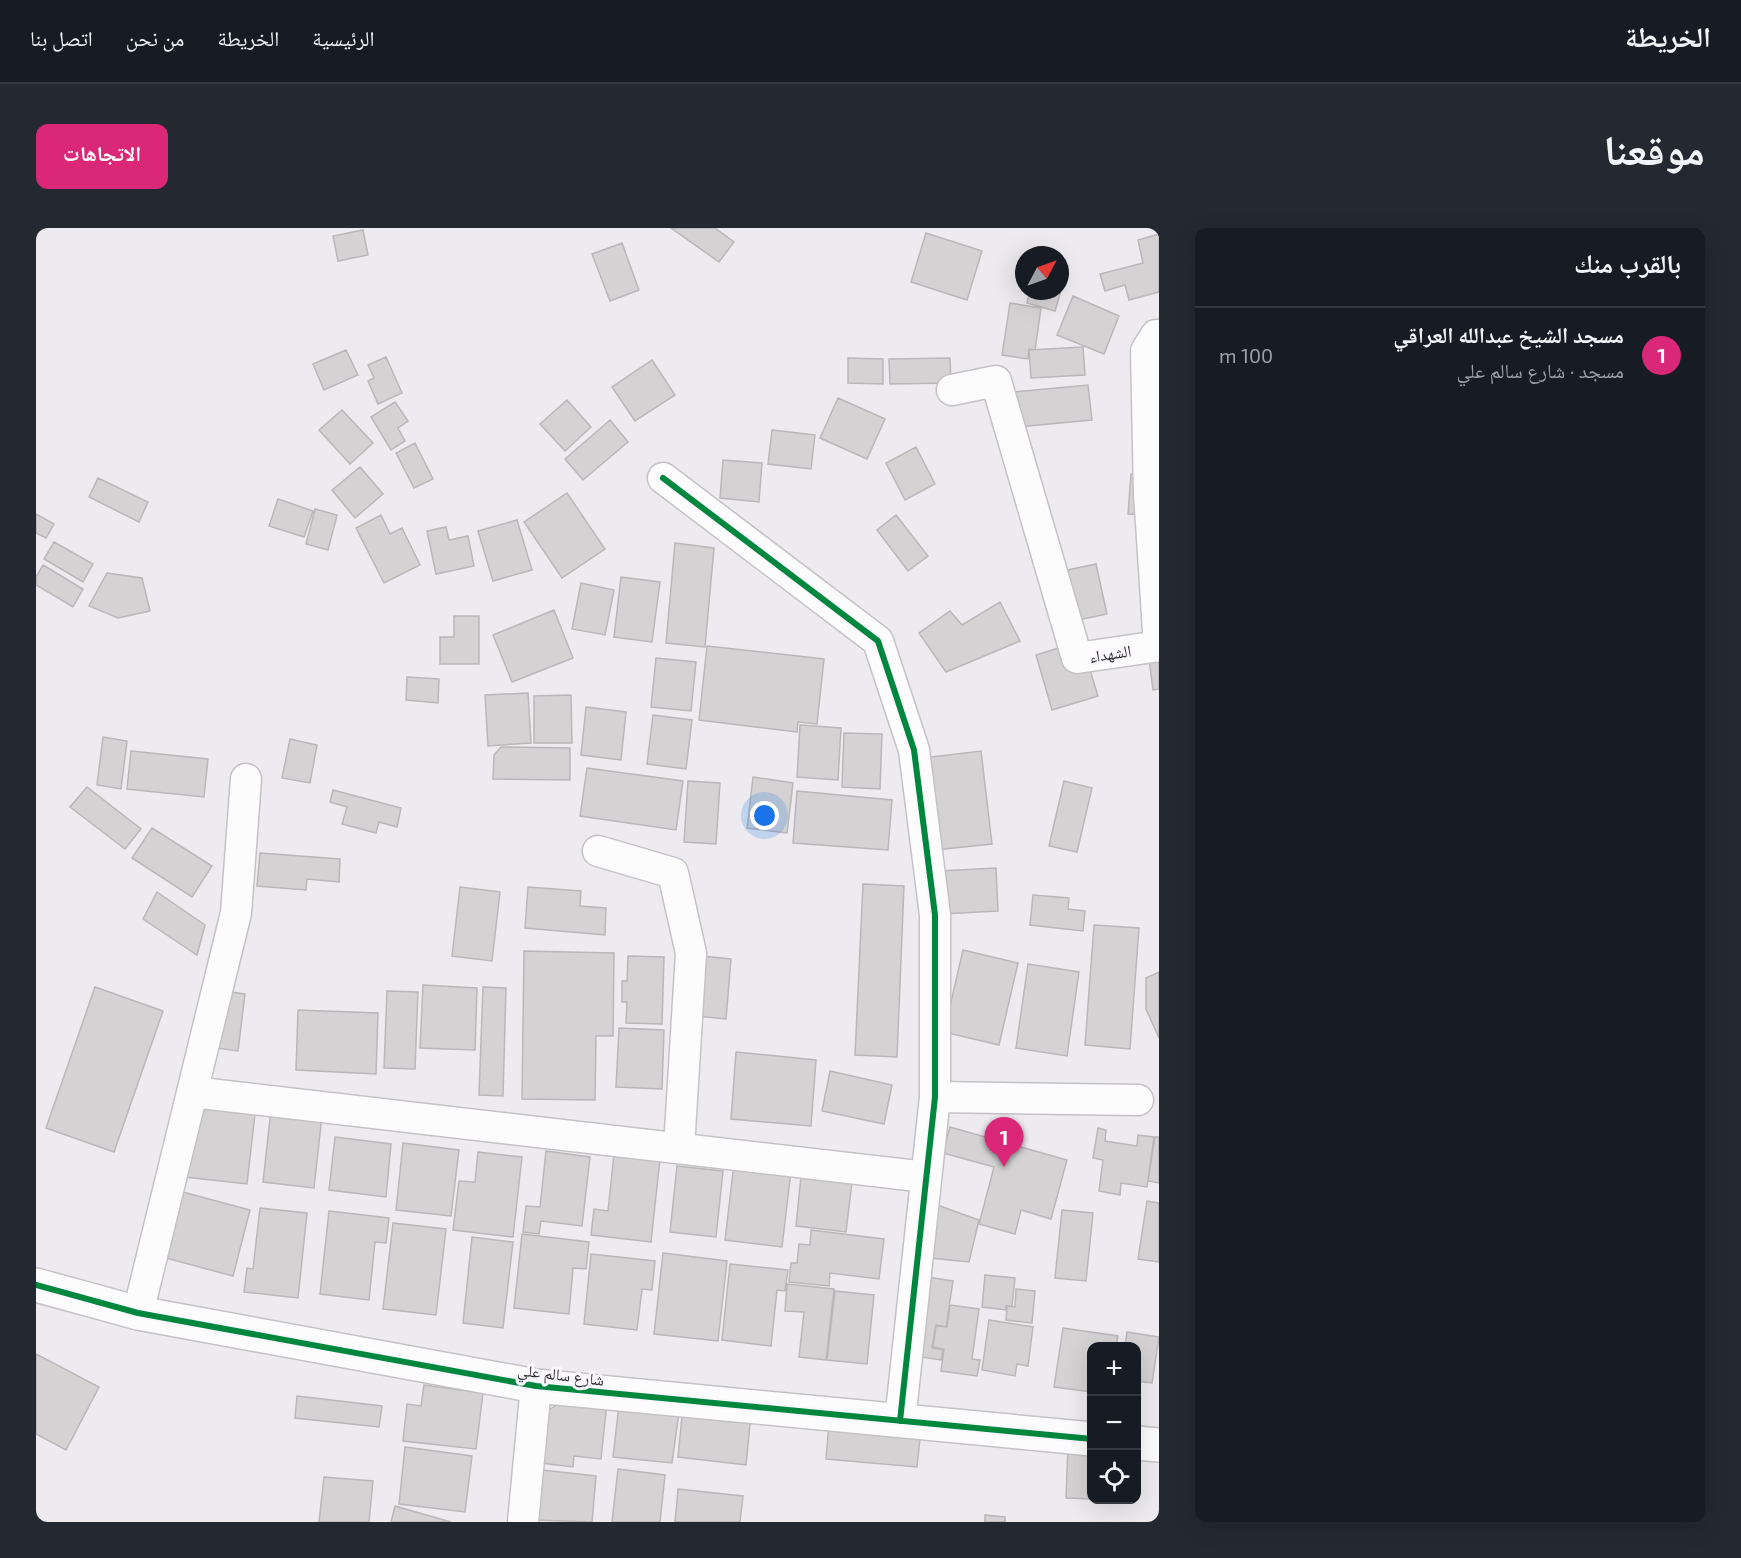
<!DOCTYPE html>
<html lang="ar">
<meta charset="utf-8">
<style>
:root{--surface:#171b24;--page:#242831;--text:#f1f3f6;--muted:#9ea1a6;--line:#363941;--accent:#db2777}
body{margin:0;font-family:"Exo 2","Noto Naskh Arabic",sans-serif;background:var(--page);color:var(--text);direction:rtl}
.controls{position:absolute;right:18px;bottom:18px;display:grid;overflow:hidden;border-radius:12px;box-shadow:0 6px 24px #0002}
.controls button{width:54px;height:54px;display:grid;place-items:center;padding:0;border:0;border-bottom:2px solid var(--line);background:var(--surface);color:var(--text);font:30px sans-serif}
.compass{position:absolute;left:979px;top:18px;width:54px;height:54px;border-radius:50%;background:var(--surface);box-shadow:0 6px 24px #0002;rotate:49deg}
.you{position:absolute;left:729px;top:588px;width:21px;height:21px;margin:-15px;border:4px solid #fff;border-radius:50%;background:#1a73e8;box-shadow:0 0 0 9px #1a73e833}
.badge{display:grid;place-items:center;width:39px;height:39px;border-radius:50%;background:var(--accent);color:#fff;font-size:20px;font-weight:700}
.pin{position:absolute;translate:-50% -50px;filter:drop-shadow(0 2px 3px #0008)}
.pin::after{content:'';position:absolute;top:32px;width:21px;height:18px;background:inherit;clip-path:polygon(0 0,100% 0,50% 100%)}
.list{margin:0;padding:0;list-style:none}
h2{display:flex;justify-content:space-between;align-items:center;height:78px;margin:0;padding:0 24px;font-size:26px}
h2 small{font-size:20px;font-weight:400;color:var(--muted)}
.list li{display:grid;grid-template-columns:39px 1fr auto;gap:18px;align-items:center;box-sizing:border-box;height:96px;padding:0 24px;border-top:2px solid var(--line)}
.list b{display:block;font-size:22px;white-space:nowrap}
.list p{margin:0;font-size:20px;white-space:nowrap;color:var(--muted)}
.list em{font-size:20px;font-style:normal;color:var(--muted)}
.icon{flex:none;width:33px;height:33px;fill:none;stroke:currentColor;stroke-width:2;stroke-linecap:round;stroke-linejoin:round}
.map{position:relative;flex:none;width:1123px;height:1294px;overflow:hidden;direction:ltr;border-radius:12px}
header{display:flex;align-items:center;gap:36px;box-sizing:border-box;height:84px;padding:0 30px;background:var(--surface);border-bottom:2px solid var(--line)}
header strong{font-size:28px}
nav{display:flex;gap:33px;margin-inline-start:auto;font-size:21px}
.intro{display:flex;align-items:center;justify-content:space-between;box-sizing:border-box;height:144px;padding:0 36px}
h1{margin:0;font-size:42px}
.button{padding:15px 27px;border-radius:12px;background:var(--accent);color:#fff;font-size:21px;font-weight:700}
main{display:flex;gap:36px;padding:0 36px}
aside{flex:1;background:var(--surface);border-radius:12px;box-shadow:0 6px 24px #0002}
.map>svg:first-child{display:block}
</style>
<header>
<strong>الخريطة</strong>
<nav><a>الرئيسية</a><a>الخريطة</a><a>من نحن</a><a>اتصل بنا</a></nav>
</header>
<div class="intro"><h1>موقعنا</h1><a class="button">الاتجاهات</a></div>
<main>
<aside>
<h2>بالقرب منك<small></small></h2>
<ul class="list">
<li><span class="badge">1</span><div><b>مسجد الشيخ عبدالله العراقي</b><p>مسجد · شارع سالم علي</p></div><em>100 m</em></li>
</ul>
</aside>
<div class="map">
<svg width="1123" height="1294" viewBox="0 0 1123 1294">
<rect width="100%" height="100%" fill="#edebef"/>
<path fill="#d4d2d3" stroke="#b9b7b8" stroke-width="1.5" d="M 635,0 L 679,0 L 698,14 L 683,34 Z
M 327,2 L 332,27 L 302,33 L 297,8 Z
M 890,5 L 946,23 L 931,72 L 875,54 Z
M 1123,6 L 1123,64 L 1093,72 L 1089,57 L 1069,63 L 1064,46 L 1107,35 L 1102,12 Z
M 586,15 L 603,62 L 574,73 L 556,26 Z
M 1024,35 L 1032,38 L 1019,83 L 991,75 L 994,63 L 1024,63 Z
M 1037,68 L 1083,88 L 1068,126 L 1021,107 Z
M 974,75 L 1005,80 L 999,122 L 993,121 L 992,131 L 966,127 Z
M 1047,119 L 1049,147 L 995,150 L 993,122 Z
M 310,122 L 322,147 L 288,162 L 277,136 Z
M 350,129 L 366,165 L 342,176 L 332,153 L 338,150 L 332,137 Z
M 812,130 L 847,131 L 847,156 L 812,155 Z
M 914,130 L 915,155 L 854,156 L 853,131 Z
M 616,132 L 639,167 L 599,193 L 576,159 Z
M 1052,157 L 1056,192 L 982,199 L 978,164 Z
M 802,170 L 849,191 L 831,231 L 784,210 Z
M 531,172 L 555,199 L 529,223 L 504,196 Z
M 359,174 L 372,193 L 362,200 L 369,213 L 355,222 L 335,189 Z
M 306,182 L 337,215 L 314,236 L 283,202 Z
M 574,192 L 592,214 L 547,252 L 529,231 Z
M 736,202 L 779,207 L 775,241 L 732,236 Z
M 379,215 L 397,251 L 378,260 L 360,225 Z
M 880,219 L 899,256 L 869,272 L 850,235 Z
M 687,232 L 726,235 L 723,274 L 684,270 Z
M 324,239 L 347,266 L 319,290 L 296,262 Z
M 1095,246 L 1123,247 L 1123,288 L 1092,286 Z
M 62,250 L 112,274 L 103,294 L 53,269 Z
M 531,265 L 569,321 L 526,350 L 488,294 Z
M 242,271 L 277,283 L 268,309 L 233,298 Z
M 279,281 L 301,287 L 292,322 L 270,316 Z
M 0,286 L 18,296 L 10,310 L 0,305 Z
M 345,287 L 354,306 L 366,300 L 384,337 L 348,355 L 320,300 Z
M 860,287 L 892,328 L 872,343 L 841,302 Z
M 481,292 L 496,342 L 457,353 L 442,303 Z
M 410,299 L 413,312 L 432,308 L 438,338 L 400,346 L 391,303 Z
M 18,314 L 57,336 L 47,354 L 8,331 Z
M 639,315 L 678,320 L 669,419 L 630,415 Z
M 1060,336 L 1071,386 L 1023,396 L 1012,346 Z
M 7,337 L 47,361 L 37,379 L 0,357 L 0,349 Z
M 71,345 L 106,350 L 114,383 L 82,390 L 53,378 Z
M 585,349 L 624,354 L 616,414 L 578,409 Z
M 545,355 L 578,362 L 569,407 L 536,401 Z
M 964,374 L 984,413 L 910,444 L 883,405 L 914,383 L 926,397 Z
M 518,382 L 537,430 L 476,454 L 457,407 Z
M 418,388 L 443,388 L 443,436 L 404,436 L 404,409 L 418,409 Z
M 1123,406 L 1123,461 L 1117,462 L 1110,408 Z
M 1045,413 L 1062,468 L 1016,482 L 1000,427 Z
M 671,418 L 788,431 L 781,496 L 762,494 L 761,504 L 663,492 Z
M 620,430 L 660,434 L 655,483 L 615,479 Z
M 371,449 L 403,451 L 402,475 L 370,472 Z
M 492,465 L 495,515 L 452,518 L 449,467 Z
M 535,467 L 536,515 L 498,515 L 498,468 Z
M 550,479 L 590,484 L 585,532 L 545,527 Z
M 617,487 L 656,492 L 650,541 L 611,536 Z
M 764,497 L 805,500 L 802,552 L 761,549 Z
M 808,505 L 846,506 L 844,561 L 806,559 Z
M 67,509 L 91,513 L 85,561 L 61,557 Z
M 254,511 L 281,517 L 274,555 L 246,550 Z
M 465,519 L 534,520 L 534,552 L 457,551 L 458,527 Z
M 95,523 L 172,531 L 168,569 L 91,561 Z
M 945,523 L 956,616 L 890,623 L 879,531 Z
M 551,540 L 647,553 L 640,602 L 544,588 Z
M 717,549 L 757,555 L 751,605 L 711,600 Z
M 652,553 L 684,555 L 680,616 L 648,614 Z
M 1028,553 L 1056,560 L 1041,624 L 1013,618 Z
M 51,559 L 105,601 L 89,621 L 34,579 Z
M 297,562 L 365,580 L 361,599 L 343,594 L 340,605 L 306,596 L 311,579 L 294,574 Z
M 761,563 L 856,572 L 852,622 L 757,615 Z
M 116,600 L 176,638 L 156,669 L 96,630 Z
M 224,625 L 304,631 L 303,654 L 271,651 L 270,662 L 221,658 Z
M 960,640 L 962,683 L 906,686 L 903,643 Z
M 827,656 L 868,658 L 861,829 L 819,827 Z
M 424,659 L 464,664 L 456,733 L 416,728 Z
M 492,659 L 545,663 L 544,678 L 570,680 L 569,707 L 489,700 Z
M 121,664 L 169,697 L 161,727 L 107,691 Z
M 997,667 L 1033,670 L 1032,681 L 1049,683 L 1047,703 L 994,697 Z
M 1058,697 L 1103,700 L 1094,821 L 1049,817 Z
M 927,722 L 982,735 L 963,817 L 908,804 Z
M 488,723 L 578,725 L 577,808 L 560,808 L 559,872 L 486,871 Z
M 645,726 L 695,731 L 690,791 L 639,786 Z
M 592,728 L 628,729 L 626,796 L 590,795 L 591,774 L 586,774 L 586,753 L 591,753 Z
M 992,736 L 1043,744 L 1031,828 L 980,820 Z
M 1123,744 L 1123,810 L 1110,781 L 1110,750 Z
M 387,757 L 441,760 L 439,822 L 384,820 Z
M 59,759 L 127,783 L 78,924 L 10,900 Z
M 447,759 L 470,760 L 467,868 L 443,867 Z
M 166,760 L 209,766 L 202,823 L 159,817 Z
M 351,763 L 382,764 L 379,841 L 348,840 Z
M 262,782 L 342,785 L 340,846 L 260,842 Z
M 583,800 L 628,802 L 626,861 L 580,859 Z
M 700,824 L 780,832 L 775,898 L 695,891 Z
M 794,843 L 856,857 L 848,896 L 786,883 Z
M 148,878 L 219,886 L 211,956 L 140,948 Z
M 235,882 L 286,888 L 278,960 L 227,954 Z
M 914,899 L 1031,932 L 1015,991 L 985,982 L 979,1006 L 943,996 L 958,939 L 907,925 Z
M 1062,900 L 1070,902 L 1069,913 L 1101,918 L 1102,907 L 1118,909 L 1111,959 L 1085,955 L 1084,967 L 1063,963 L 1067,932 L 1057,930 Z
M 299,909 L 355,916 L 350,969 L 293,962 Z
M 1119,909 L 1123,909 L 1123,955 L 1112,953 Z
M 367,915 L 423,922 L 415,988 L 360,982 Z
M 510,923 L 554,929 L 546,998 L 505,993 L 503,1006 L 487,1004 L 490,978 L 504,979 Z
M 442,924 L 486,929 L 477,1009 L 417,1002 L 423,953 L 439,954 Z
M 578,926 L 624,931 L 615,1014 L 555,1007 L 558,981 L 572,983 Z
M 698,936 L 755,943 L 746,1019 L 689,1012 Z
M 641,938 L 687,943 L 680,1009 L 634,1004 Z
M 765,948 L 816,954 L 810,1004 L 760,998 Z
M 128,959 L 214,982 L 197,1048 L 111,1025 Z
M 890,973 L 943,992 L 933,1034 L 884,1029 Z
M 1111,973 L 1123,975 L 1123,1034 L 1102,1031 Z
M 224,980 L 271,985 L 262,1070 L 208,1064 L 211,1040 L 217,1041 Z
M 1026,982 L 1057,985 L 1050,1053 L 1019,1050 Z
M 293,983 L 353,990 L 350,1015 L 339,1014 L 333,1072 L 284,1066 Z
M 357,995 L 410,1001 L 400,1087 L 347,1081 Z
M 775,1002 L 848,1011 L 843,1051 L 794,1045 L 793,1058 L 753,1054 L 755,1035 L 761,1035 L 763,1016 L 774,1017 Z
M 486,1006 L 553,1014 L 550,1041 L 537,1040 L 533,1086 L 478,1080 Z
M 436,1009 L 477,1014 L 467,1100 L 427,1095 Z
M 627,1025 L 691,1033 L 682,1113 L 618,1106 Z
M 555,1026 L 619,1033 L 616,1062 L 606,1061 L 601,1102 L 548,1096 Z
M 694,1036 L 752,1042 L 749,1063 L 741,1062 L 735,1118 L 686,1112 Z
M 949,1047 L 979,1050 L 976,1078 L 970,1078 L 970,1082 L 946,1079 Z
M 884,1048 L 917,1053 L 910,1099 L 900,1097 L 896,1120 L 907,1122 L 905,1132 L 879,1128 Z
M 751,1056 L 798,1061 L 790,1132 L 763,1129 L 768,1084 L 749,1083 Z
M 980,1061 L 999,1063 L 996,1095 L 970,1092 L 971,1078 L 979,1079 Z
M 799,1063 L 838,1067 L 831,1136 L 791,1132 Z
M 914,1077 L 943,1081 L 936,1131 L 944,1132 L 941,1148 L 905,1143 L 908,1121 L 897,1119 L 900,1098 L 911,1099 Z
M 953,1092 L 997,1099 L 992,1138 L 981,1136 L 979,1148 L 946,1142 Z
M 1027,1100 L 1082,1108 L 1080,1118 L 1056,1118 L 1056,1164 L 1018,1159 Z
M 1091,1104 L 1123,1109 L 1116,1155 L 1100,1153 L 1100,1118 L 1089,1118 Z
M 0,1126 L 63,1159 L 30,1222 L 0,1206 Z
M 388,1157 L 447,1165 L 440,1221 L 367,1213 L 371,1176 L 385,1178 Z
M 261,1168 L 346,1178 L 343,1199 L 259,1190 Z
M 531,1170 L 571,1174 L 565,1231 L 538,1228 L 537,1239 L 505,1235 L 504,1188 Z
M 583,1177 L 643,1184 L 636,1235 L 577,1229 Z
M 647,1178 L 715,1186 L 710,1237 L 642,1229 Z
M 794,1182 L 886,1191 L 881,1239 L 790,1231 Z
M 1032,1218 L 1056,1219 L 1056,1271 L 1030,1270 Z
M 369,1219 L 436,1228 L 429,1284 L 363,1276 Z
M 582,1241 L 629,1247 L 624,1294 L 576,1294 Z
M 506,1242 L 560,1248 L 556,1294 L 500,1292 Z
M 288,1249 L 337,1253 L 333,1294 L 283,1294 Z
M 642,1261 L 707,1268 L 704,1294 L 639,1294 Z
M 359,1278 L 415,1294 L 355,1294 Z
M 949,1287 L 969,1289 L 969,1294 L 949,1294 Z"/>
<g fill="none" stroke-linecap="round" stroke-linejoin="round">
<g stroke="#c4c2c6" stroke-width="33">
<path id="minor" d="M 916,162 L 960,153 L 1041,430 L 1123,418 L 1113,265 L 1110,123 L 1120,107 L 1123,107
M 627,250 L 842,413 L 878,522 L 899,687 L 899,869 L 864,1193
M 562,623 L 637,645 L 655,725 L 643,920
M 156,864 L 890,949
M 899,869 L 1102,872
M 102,1085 L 200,685 L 210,551
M 487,1294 L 500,1158"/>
</g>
<g stroke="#c4c2c6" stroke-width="36">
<path id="tertiary" d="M 0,1057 L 102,1085 L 500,1158 L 1056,1211
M 1100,1215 L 1123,1217"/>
</g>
<use href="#minor" stroke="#fcfcfd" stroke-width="30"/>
<use href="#tertiary" stroke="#fcfcfd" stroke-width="33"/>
<g stroke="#fbf7fe" stroke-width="10">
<path id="cycleway" d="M 627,250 L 842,413 L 878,522 L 899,687 L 899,869 L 864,1193
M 0,1057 L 102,1085 L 500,1158 L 1056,1211"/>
</g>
<use href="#cycleway" stroke="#00873e" stroke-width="6"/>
</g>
<g text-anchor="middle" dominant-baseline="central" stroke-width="6" stroke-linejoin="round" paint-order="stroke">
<g font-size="16" fill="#2d2c2e" stroke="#fbf7fe">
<text transform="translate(1074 425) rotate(-9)">الشهداء</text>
<text transform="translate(525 1146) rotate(7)">شارع سالم علي</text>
</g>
</g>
</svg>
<div class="controls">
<button>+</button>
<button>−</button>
<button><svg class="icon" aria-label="locate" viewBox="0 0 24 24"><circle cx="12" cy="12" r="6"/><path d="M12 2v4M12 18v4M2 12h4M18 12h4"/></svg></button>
</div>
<svg class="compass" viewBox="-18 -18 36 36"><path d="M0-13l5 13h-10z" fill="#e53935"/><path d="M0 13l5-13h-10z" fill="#9ea1a6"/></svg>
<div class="you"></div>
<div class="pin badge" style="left:968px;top:939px">1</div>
</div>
</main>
